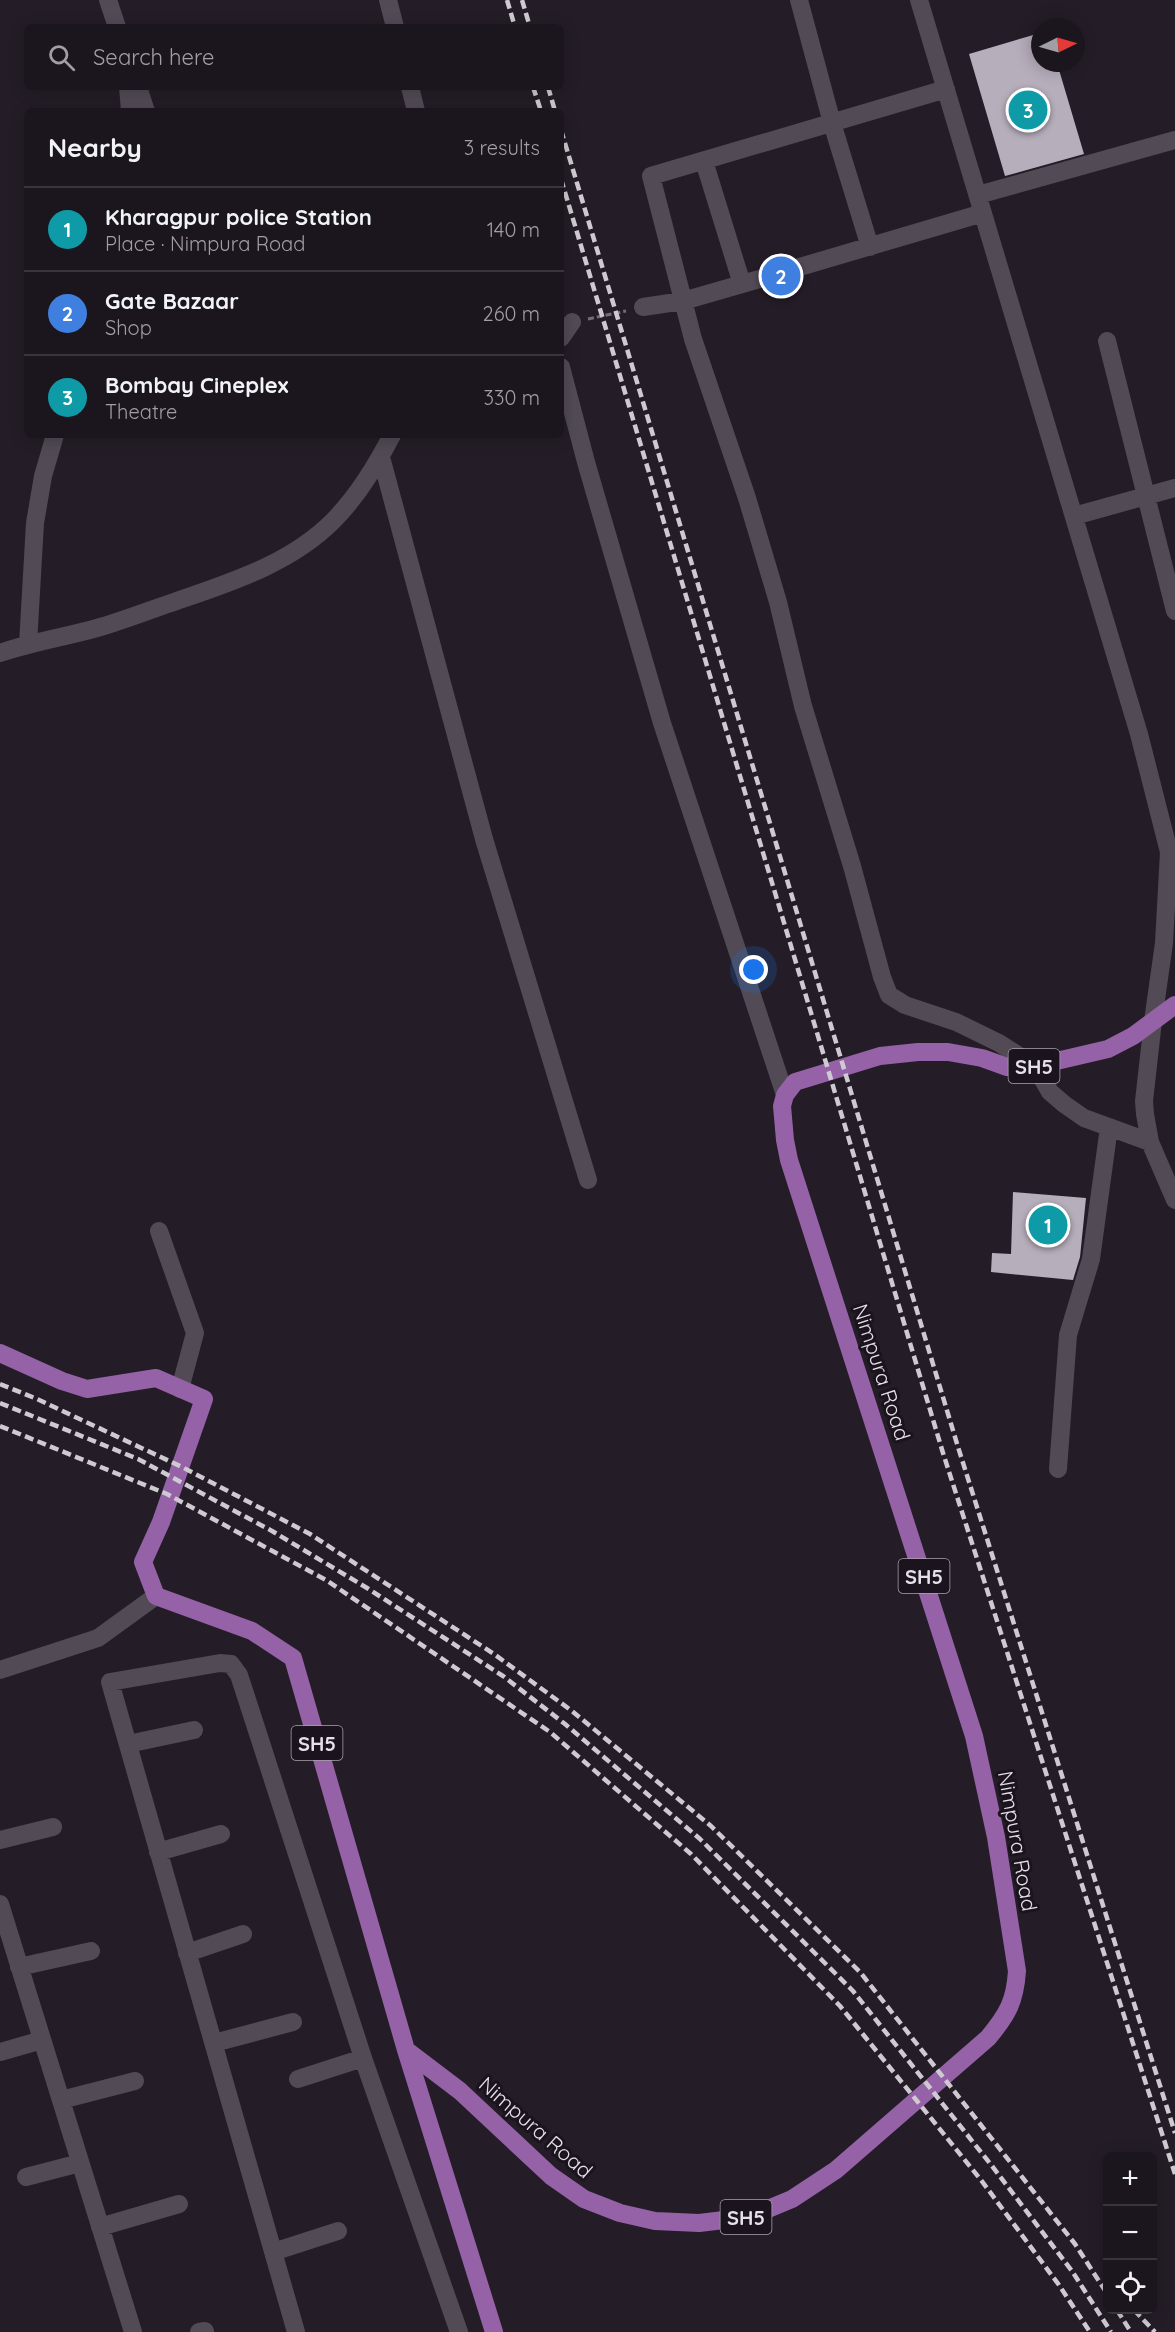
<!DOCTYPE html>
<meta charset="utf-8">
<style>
:root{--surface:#1b161d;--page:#28232a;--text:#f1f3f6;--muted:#a09fa4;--line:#39353b;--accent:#3dd4a3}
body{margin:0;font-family:Quicksand,sans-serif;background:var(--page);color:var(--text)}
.controls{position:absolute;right:18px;bottom:18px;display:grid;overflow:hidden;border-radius:9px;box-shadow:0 3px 15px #0003}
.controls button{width:54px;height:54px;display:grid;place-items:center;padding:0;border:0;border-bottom:2px solid var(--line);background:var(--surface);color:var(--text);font:30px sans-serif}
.compass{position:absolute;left:1031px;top:18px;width:54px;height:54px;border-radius:50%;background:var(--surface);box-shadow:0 3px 15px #0003;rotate:85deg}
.you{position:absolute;left:754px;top:970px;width:21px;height:21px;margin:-15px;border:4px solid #fff;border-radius:50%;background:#1a73e8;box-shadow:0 0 0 9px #1a73e833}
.badge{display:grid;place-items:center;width:39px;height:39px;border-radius:50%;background:var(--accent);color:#fff;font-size:20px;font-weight:700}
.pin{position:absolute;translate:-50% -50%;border:3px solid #fff;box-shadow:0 2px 6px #0006}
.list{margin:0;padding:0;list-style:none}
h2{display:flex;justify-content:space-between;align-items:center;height:78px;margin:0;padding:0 24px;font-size:26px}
h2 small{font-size:20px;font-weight:400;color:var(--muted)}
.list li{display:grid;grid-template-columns:39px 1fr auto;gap:18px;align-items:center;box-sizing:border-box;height:84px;padding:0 24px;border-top:2px solid var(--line)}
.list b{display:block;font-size:22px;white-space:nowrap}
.list p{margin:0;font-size:20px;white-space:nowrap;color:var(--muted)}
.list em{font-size:20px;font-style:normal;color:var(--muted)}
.icon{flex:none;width:33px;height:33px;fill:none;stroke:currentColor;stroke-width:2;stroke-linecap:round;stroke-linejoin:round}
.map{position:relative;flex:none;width:1175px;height:2332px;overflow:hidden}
.search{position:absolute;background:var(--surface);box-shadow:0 3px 15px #0003;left:24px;top:24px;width:540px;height:66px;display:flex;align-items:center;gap:15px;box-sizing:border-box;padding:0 21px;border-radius:9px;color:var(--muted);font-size:22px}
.panel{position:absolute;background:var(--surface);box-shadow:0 3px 15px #0003;left:24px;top:108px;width:540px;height:330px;border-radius:9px}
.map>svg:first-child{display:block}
</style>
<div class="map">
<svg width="1175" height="2332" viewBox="0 0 1175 2332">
<rect width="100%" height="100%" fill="#241d27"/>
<path fill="#b7aebb" d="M 1040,33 L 1040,63 L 1057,63 L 1084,154 L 1005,176 L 969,54 Z
M 1013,1192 L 1086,1198 L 1080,1257 L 1073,1280 L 991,1272 L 992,1253 L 1011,1254 Z"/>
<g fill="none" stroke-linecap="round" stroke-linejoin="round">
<path stroke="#736d75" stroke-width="3" stroke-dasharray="6 3" stroke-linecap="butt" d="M 588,319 L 626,311"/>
<path stroke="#524a55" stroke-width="18" d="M 108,0 L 117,27
M 388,0 L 395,27
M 799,0 L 832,123 L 870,247
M 919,0 L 1139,734 L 1169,852 L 1164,943 L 1153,1021 L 1144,1101 L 1145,1114 L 1150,1142 L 1175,1200
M 128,87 L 130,111
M 138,87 L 146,111
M 410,87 L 416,111
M 946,89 L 651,176 L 693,339 L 747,498 L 778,602 L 803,706 L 852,866 L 882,977 L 889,995 L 905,1005 L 956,1022 L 999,1043 L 1035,1066 L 1050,1092 L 1064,1104 L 1084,1118 L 1150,1142
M 704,161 L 742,284
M 978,195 L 1175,140
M 643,307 L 683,301 L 742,284 L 983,213
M 561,338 L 572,322
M 1107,341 L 1175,611
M 561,367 L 586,462 L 662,723 L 785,1095
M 381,457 L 484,839 L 588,1180
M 1074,516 L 1175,488
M 28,644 L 35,523 L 43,476 L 55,435
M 0,653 C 32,642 65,637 97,628 C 122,621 147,611 171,603 C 228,583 289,565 333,521 C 358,496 376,466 392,435
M 159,1231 L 195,1333 L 180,1389
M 1058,1469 L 1068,1335 L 1091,1259 L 1109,1127
M 0,1670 L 98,1638 L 156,1596
M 128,1744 L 194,1730
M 0,1840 L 53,1827
M 158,1852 L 221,1834
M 0,1904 L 133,2332
M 187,1953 L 243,1934
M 19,1967 L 91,1951
M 214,2043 L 293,2022
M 0,2052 L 42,2040
M 298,2079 L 363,2058
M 61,2100 L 135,2081
M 26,2177 L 80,2163
M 100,2227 L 179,2204
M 273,2252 L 338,2231
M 199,2332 L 205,2331
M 296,2332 L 110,1682 L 220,1663 L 231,1664 L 239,1675 L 363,2058 L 459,2332"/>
<path stroke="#9562a7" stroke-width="18" d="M 0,1353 L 62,1381 L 87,1389 L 156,1378 L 204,1399 L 161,1522 L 143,1562 L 156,1596 L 252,1631 L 293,1658 L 406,2050 L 494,2332
M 406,2050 L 460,2091 L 551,2176 L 584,2199 L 620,2213 L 655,2221 L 699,2223 L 749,2217 L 792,2199 L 836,2170 L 988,2038 C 1008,2014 1015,2001 1017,1971 L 996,1837 L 974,1736 L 789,1160 L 785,1140 L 782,1106 L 785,1095 L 795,1082 L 880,1056 L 918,1052 L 948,1052 L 982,1058 L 1007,1067 L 1035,1066 L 1108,1049 L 1133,1036 L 1175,1005"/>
<path stroke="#cfcad1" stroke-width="4.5" stroke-dasharray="9 4.5" stroke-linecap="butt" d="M 507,0 L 515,27
M 522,0 L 530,27
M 533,87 L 541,111
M 548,87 L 555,111
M 561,130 L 958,1447 L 1175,2133
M 561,179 L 943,1453 L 1175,2174
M 0,1384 L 37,1399 L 182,1467 L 310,1534 L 494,1654 L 572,1711 L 711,1826 L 860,1972 L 1075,2244 L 1108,2295
M 0,1403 L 138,1459 L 272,1531 L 367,1588 L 503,1676 L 565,1724 L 700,1839 L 853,1991 L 992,2166 L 1072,2271 L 1111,2332
M 0,1426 L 167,1494 L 326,1580 L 550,1732 L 691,1854 L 840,2006 L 981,2180 L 1059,2285 L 1090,2332
M 1117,2310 L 1131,2332
M 1134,2310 L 1155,2332"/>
</g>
<g text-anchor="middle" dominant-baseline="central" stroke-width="6" stroke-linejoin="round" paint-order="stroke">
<g fill="#1b141e" stroke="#a9a4ab" stroke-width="1.5">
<rect x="1008.5" y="1049" width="51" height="34" rx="4.5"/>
<rect x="898.5" y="1559" width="51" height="34" rx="4.5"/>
<rect x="291.5" y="1726" width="51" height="34" rx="4.5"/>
<rect x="720.5" y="2200" width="51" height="34" rx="4.5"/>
</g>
<g font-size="20" font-weight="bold" fill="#e6e1e8">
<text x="1034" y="1066">SH5</text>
<text x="924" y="1576">SH5</text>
<text x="317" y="1743">SH5</text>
<text x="746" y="2217">SH5</text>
</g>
<g font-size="21" fill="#e6e1e8" stroke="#1b141e">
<text transform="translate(882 1372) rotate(72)">Nimpura Road</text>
<text transform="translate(1018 1841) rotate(80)">Nimpura Road</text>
<text transform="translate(536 2127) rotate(41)">Nimpura Road</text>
</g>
</g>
</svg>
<div class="controls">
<button>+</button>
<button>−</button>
<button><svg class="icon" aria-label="locate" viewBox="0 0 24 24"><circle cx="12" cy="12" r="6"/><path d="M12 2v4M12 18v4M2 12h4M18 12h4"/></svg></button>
</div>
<svg class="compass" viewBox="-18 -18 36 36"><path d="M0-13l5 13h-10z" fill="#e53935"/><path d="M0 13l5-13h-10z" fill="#a09fa4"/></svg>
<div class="you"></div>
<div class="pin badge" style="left:1048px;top:1225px;background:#0f9aa8">1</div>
<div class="pin badge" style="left:781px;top:276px;background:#3f7fe0">2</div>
<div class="pin badge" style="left:1028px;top:110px;background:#0f9aa8">3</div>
<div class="search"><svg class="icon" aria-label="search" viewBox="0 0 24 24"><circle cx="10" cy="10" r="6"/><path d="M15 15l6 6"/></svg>Search here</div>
<section class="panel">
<h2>Nearby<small>3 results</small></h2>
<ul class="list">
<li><span class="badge" style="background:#0f9aa8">1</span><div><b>Kharagpur police Station</b><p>Place · Nimpura Road</p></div><em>140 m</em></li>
<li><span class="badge" style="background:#3f7fe0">2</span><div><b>Gate Bazaar</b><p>Shop</p></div><em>260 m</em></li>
<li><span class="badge" style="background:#0f9aa8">3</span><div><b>Bombay Cineplex</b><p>Theatre</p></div><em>330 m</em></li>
</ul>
</section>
</div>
